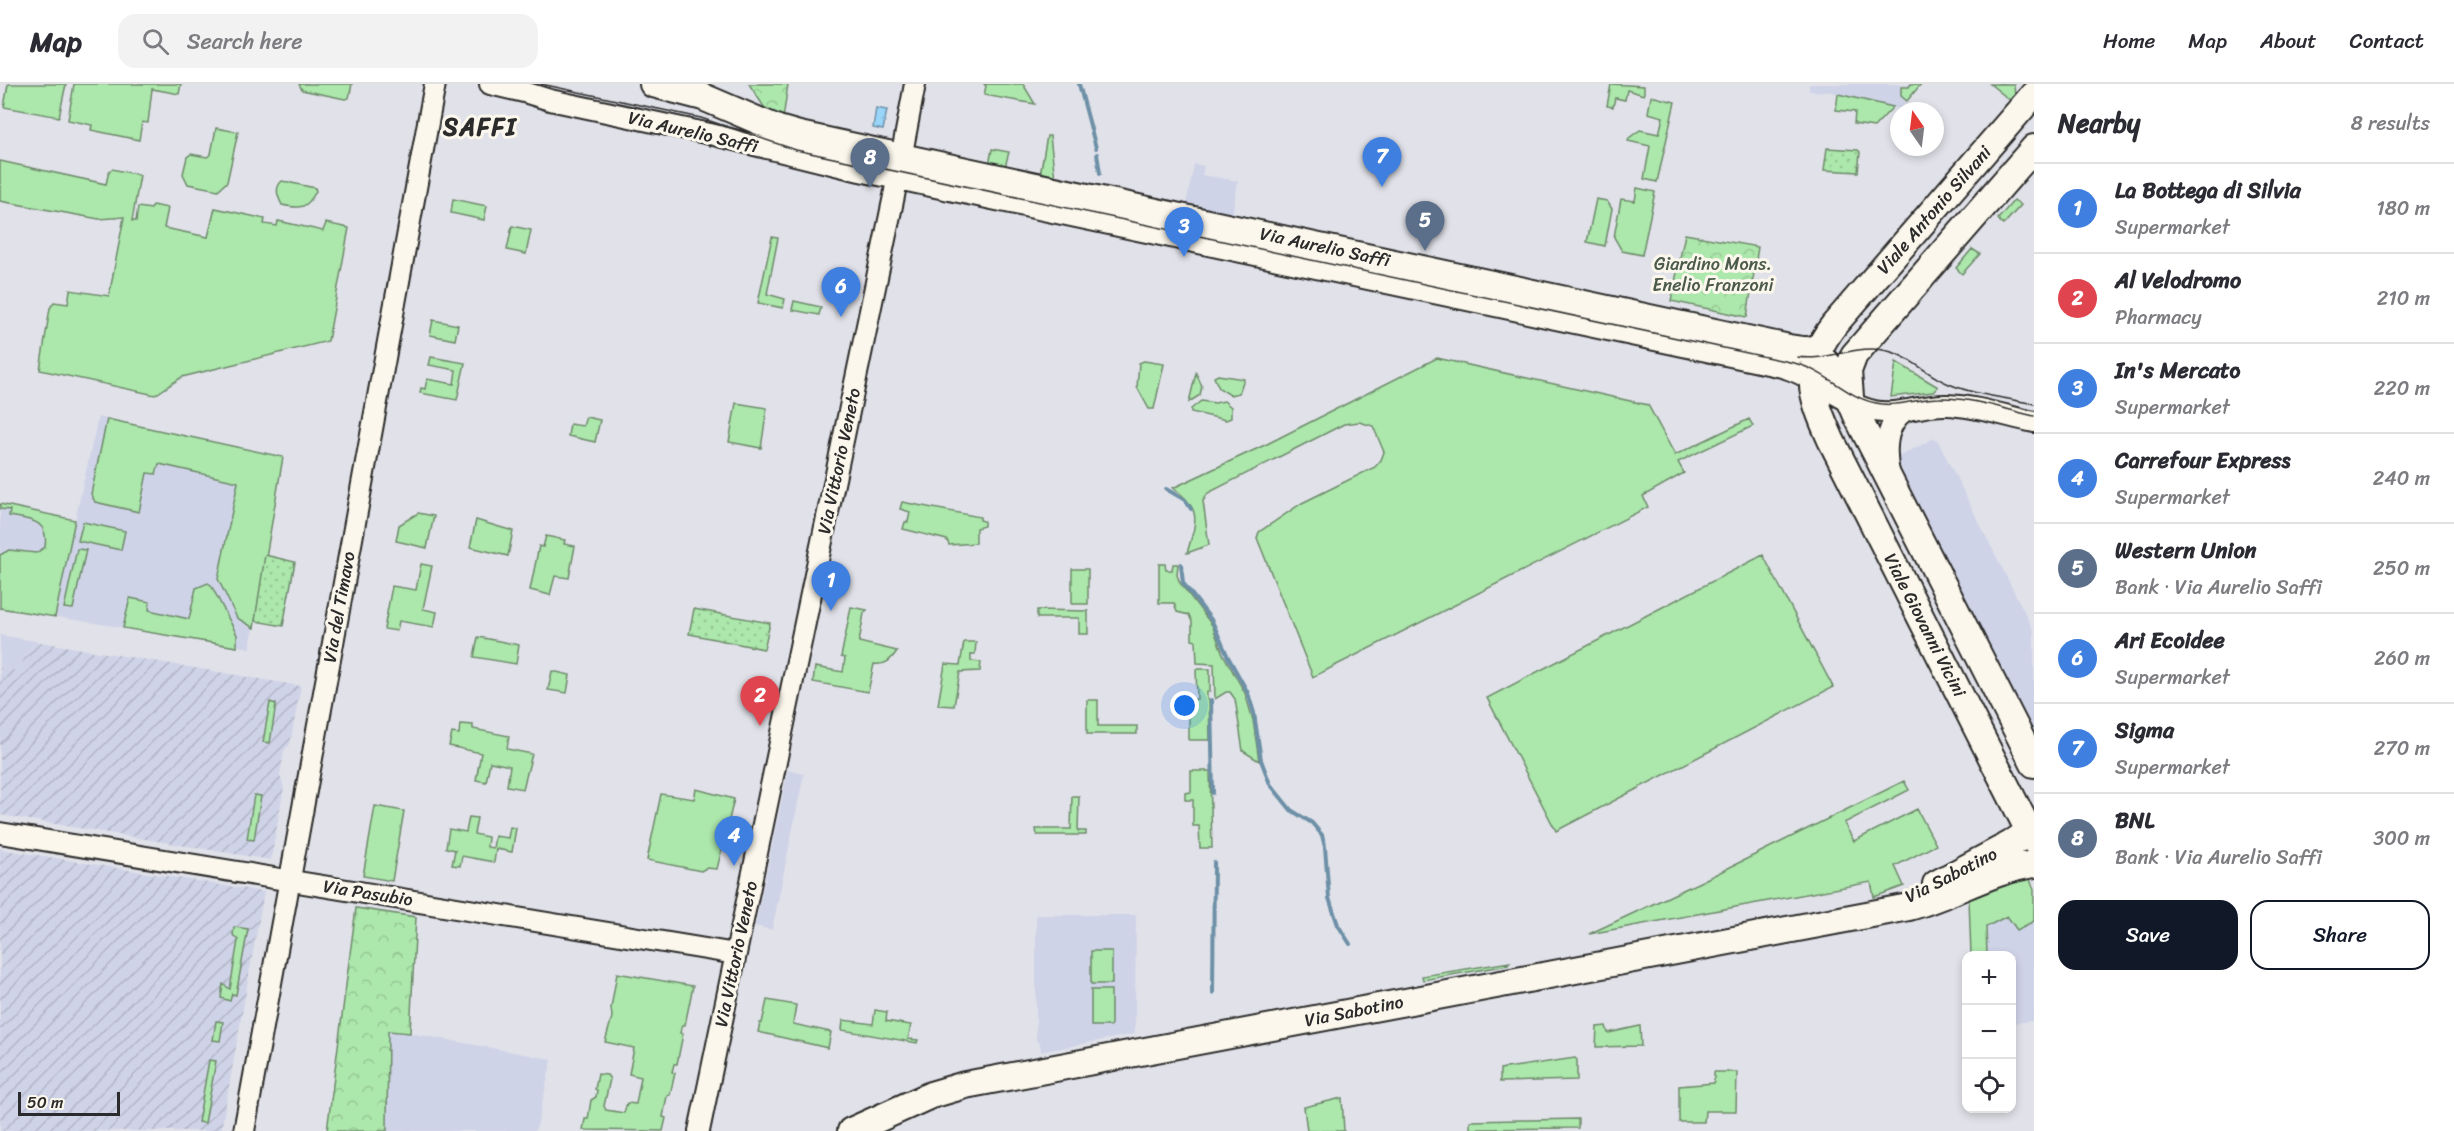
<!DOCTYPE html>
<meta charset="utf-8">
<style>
:root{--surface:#fff;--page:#f2f2f3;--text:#2b2b33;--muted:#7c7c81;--line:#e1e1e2;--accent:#111827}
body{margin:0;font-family:Sriracha,sans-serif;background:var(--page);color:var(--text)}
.controls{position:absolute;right:18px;bottom:18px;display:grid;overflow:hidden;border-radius:12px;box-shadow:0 3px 9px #0003}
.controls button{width:54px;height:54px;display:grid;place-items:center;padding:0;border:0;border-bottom:2px solid var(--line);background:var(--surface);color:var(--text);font:30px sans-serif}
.compass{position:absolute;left:1890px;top:18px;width:54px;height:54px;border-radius:50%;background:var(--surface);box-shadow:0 3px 9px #0003;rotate:346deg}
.scale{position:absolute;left:18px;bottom:15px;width:102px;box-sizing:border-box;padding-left:6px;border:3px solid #2b2b2b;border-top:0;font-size:16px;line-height:21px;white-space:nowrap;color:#2b2b2b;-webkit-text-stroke:4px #fbf7ec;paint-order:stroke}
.you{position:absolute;left:1185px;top:622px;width:21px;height:21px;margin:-15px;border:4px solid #fff;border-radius:50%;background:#1a73e8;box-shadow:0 0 0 9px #1a73e833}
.badge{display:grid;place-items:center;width:39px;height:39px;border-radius:50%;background:var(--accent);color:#fff;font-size:20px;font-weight:700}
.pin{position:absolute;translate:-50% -50px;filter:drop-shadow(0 2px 3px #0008)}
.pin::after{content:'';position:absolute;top:32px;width:21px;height:18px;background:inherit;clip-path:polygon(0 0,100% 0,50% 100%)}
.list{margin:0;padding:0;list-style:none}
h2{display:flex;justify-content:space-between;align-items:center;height:78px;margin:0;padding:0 24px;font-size:26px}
h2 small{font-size:20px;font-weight:400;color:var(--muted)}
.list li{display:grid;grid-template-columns:39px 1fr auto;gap:18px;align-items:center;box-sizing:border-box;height:90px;padding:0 24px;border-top:2px solid var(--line)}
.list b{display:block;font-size:22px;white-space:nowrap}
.list p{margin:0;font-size:20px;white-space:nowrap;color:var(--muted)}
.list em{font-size:20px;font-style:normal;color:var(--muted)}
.actions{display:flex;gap:12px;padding:18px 24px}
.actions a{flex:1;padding:14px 0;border:2px solid var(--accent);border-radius:18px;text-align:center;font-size:21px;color:var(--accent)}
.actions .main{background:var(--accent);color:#fff}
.icon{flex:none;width:33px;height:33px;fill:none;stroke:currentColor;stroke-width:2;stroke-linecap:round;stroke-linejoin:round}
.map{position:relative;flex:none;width:2034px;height:1047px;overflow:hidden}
header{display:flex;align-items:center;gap:36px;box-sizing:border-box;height:84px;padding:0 30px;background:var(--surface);border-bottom:2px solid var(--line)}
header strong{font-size:28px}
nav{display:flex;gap:33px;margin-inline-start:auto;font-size:21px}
.search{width:420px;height:54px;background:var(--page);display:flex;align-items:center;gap:15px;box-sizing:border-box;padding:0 21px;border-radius:18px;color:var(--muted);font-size:22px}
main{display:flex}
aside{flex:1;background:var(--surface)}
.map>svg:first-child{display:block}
</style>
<header>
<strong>Map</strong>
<div class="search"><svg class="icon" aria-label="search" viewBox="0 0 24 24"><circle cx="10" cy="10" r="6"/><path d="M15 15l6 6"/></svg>Search here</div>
<nav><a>Home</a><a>Map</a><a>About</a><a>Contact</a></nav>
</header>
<main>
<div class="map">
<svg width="2034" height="1047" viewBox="0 0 2034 1047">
<defs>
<pattern id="industrial-furrows" width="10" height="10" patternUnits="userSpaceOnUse" patternTransform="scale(1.5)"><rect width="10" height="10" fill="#cfd3e7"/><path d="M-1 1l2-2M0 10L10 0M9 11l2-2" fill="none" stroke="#b2b5c6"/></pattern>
<pattern id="forest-crowns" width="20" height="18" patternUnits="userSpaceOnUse" patternTransform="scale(1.5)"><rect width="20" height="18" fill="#ace7ab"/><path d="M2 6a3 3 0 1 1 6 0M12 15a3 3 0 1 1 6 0" fill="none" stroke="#94c693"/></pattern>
<pattern id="garden-dots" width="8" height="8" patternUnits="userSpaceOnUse" patternTransform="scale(1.5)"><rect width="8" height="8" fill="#ace7ab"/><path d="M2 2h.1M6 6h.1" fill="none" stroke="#94c693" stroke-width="1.8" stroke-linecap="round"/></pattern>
<pattern id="water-ripples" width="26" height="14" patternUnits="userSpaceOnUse" patternTransform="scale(1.5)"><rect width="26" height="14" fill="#99d4f9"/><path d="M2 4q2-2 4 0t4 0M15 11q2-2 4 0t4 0" fill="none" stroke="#84b6d6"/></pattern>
</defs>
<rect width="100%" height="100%" fill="#e1e2e9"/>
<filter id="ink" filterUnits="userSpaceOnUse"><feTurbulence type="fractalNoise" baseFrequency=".0167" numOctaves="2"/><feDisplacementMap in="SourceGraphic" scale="12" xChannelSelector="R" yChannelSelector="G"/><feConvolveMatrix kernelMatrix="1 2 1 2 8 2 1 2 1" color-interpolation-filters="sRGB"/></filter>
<g filter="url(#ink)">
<path fill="#cfd3e7" d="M 1809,0 L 1921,0 L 1900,25 L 1830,8 L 1809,7 Z
M 1194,80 L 1204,82 L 1202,91 L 1238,97 L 1232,133 L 1185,125 Z
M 98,333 L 283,373 L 250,564 L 0,524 L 0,420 L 75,436 Z
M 1934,354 L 1937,355 L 2034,547 L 2034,650 L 1904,394 L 1898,373 Z
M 0,551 L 35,557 L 17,587 L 0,584 Z
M 788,686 L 804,690 L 772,846 L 755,842 Z
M 2034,805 L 2034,937 L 2012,939 L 2012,872 L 1971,871 L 1969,815 Z
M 1036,831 L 1136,831 L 1135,950 L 1041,968 L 1040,960 L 1036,956 Z
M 388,947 L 410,949 L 552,975 L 537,1043 L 535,1047 L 387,1047 Z"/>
<path fill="url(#industrial-furrows)" d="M 35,557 L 301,602 L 290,660 L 284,667 L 280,692 L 284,703 L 271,776 L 0,731 L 0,584 L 17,587 Z
M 0,765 L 264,808 L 221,1047 L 0,1047 Z"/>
<path fill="#ace7ab" stroke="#6c896b" stroke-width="1.5" d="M 8,0 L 66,0 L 59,33 L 4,23 Z
M 74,0 L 181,0 L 179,10 L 152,5 L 148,39 L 142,38 L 139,56 L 91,46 L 92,41 L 68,36 Z
M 299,0 L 352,0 L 349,14 L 345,15 L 302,6 Z
M 984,0 L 1023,0 L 1035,20 L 984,11 L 986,2 Z
M 1611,0 L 1644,2 L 1644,11 L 1627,6 L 1625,16 L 1615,14 L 1613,23 L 1607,22 Z
M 1911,0 L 1921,0 L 1907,17 L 1901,12 L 1901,3 L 1909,3 Z
M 1990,0 L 2014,0 L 2015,13 L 2011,17 Z
M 1838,10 L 1893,23 L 1874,43 L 1854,40 L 1855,28 L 1836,26 Z
M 1651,12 L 1675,18 L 1657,98 L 1644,95 L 1650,62 L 1628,57 L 1629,54 L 1640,46 L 1659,50 L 1663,33 L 1648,29 Z
M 216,44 L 238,48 L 227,98 L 218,106 L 188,100 L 183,90 L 187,73 L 191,70 L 207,73 L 211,70 Z
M 1047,52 L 1050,52 L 1055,95 L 1040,91 Z
M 992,65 L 1009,68 L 1005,83 L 989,81 Z
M 0,77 L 106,100 L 109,87 L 112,85 L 140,91 L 132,137 L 136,137 L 138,123 L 151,125 L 153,121 L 168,124 L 164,144 L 208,153 L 215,124 L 265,135 L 264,140 L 277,142 L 278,137 L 323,147 L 326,139 L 349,144 L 328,257 L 182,293 L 155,311 L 40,286 L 50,224 L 54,218 L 68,220 L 70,206 L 109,212 L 124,133 L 99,135 L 0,117 Z
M 282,97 L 315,104 L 316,107 C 307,125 300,125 282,121 C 278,113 274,104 282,97 Z
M 1637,104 L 1655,108 L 1642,171 L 1622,167 L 1614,153 L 1621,115 L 1635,117 Z
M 453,115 L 487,122 L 484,136 L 451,129 Z
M 1596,115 L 1607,117 L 1612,125 L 1605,162 L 1587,158 Z
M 2014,116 L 2021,121 L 2003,141 L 1998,135 Z
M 512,142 L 531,146 L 526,170 L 507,166 Z
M 772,153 L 778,154 L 767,210 L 785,215 L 783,224 L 758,219 Z
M 1972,165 L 1980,170 L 1962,190 L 1956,184 Z
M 794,217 L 821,223 L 819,231 L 792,226 Z
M 433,236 L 458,241 L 455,256 L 430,251 Z
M 431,273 L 465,279 L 457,316 L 420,309 L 421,304 L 425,305 L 427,295 L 454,300 L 456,286 L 429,281 Z
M 1437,274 L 1648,321 L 1675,371 L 1749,335 L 1753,342 L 1678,378 L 1684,389 L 1643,412 L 1648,423 L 1313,593 L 1257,454 L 1259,448 L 1302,419 L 1375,383 L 1381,376 L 1384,368 L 1373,342 L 1359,338 L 1344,340 L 1208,409 L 1203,417 L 1209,461 L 1187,469 C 1196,438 1203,425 1173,404 L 1267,360 Z
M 1144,277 L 1164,280 L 1154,325 L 1149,325 L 1137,303 L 1139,279 Z
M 1896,278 L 1938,303 L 1933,308 L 1891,313 Z
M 1196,289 L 1202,302 L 1200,311 L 1189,318 Z
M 1218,291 L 1244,295 L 1239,309 L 1230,311 L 1219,304 L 1214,293 Z
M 1201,317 L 1215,319 L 1224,317 L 1231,323 L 1231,334 L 1226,336 L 1191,328 L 1191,325 Z
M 736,319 L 767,324 L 761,364 L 729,358 Z
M 586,333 L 600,336 L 595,358 L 568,352 L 570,340 L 583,342 Z
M 107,335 L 283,373 L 254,544 L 237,534 L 218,495 L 238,398 L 159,380 L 156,390 L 147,389 L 139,428 L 95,418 L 91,410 Z
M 902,418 L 980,433 L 980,436 L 984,437 L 984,442 L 976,444 L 976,459 L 949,461 L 947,456 L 903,445 L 905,438 L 908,438 L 910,428 L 900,425 Z
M 0,420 L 75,436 L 55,533 L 0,524 L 0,471 L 9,466 L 36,469 L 45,463 C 49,435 30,436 9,432 L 10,426 L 0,425 Z
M 418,429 L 434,432 L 427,464 L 396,457 L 399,441 Z
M 476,436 L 513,447 L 508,472 L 470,463 Z
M 83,438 L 125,447 L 121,466 L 78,457 Z
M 546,452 L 565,456 L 564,460 L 575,462 L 569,494 L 555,492 L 550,511 L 530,506 L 539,462 L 543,463 Z
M 77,465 L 86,466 L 73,525 L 64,524 Z
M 1763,471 L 1833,603 L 1556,747 L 1487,614 Z
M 421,480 L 432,482 L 423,525 L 437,528 L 434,543 L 399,537 L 397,547 L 384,545 L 392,502 L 416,506 Z
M 1159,480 L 1165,480 L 1166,486 L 1172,486 L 1173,480 L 1178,480 L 1177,491 L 1180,499 L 1212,541 L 1223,570 L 1245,609 L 1253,636 L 1259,677 L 1243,667 L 1235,615 L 1230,608 L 1226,608 L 1215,615 L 1214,580 L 1197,579 L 1196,557 L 1192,556 L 1192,538 L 1189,531 L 1177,528 L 1174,519 L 1159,519 Z
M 1072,485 L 1088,485 L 1088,520 L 1072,520 Z
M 208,499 L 211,501 L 237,551 L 237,563 L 123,544 L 130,514 L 150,518 L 149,526 L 189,535 L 196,504 Z
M 851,523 L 867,526 L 864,529 L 859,558 L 897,567 C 891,576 885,582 874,580 L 868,608 L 813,598 L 815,583 L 843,588 L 845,574 L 841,573 Z
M 1037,526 L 1088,527 L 1088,550 L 1079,550 L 1079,534 L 1037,534 Z
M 478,553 L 519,561 L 516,580 L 474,573 Z
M 964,558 L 976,558 L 975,570 L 971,570 L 971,577 L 981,578 L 980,587 L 960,588 L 954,622 L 938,621 L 945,580 L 960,581 Z
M 1196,585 L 1210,585 L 1210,607 L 1207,608 L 1207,615 L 1209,616 L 1210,656 L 1189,656 L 1189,616 L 1197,615 Z
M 552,587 L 570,591 L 567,609 L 548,606 Z
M 1087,616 L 1098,616 L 1098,642 L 1137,642 L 1137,650 L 1087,650 Z
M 270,618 L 276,620 L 270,659 L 263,658 Z
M 460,640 L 473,641 L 473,645 L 509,652 L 507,665 L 532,670 L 523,705 L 507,702 L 510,682 L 490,678 L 486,698 L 476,696 L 481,669 L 449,662 L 452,649 L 459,650 Z
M 1191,687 L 1210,687 L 1212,764 L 1200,764 L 1199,742 L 1193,742 L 1193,716 L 1185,716 L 1185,709 L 1191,708 Z
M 1904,697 L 1909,706 L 1844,739 L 1854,757 L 1917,725 L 1936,761 L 1895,782 L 1904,802 L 1874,813 L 1871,798 L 1589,850 L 1702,797 Z
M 696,705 L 734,715 L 717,785 L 706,784 L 701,787 L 647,776 L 661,710 L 694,715 Z
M 254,711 L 261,712 L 254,756 L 247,755 Z
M 1072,712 L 1079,712 L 1078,747 L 1086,747 L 1086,751 L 1037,751 L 1036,745 L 1071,745 Z
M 375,722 L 404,727 L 392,797 L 363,792 Z
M 469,733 L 477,734 L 474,750 L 488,753 L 487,763 L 493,764 L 495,752 L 508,754 L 510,743 L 516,744 L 512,768 L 496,765 L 494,778 L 462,772 L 460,782 L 452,781 L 455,766 L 446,764 L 449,745 L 466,748 Z
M 2028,791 L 2034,805 L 2034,837 L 2017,846 L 2007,832 L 1986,843 L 1987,871 L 1971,871 L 1969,815 Z
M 234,843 L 248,845 L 236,911 L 232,910 L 230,917 L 221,914 L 223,900 L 230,905 L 238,856 L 233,851 Z
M 1091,867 L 1112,867 L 1112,900 L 1091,900 Z
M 1510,878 L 1508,881 L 1423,896 L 1422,892 Z
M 617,889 L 693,902 L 685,941 L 682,941 L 680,949 L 683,950 L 677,980 L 674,980 L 672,988 L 675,989 L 670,1011 L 667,1012 L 663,1033 L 666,1034 L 663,1047 L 583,1046 L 585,1035 L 588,1035 L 591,1016 L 596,1013 L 597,1006 L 595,1005 L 598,990 L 607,991 L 610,995 L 604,1022 L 606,1026 L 624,1029 L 627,1019 L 636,1020 L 641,993 L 629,990 L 634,964 L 605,958 L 612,933 L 611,924 Z
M 1091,906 L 1111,906 L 1111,942 L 1091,942 Z
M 767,916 L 796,921 L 793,940 L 831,948 L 828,964 L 758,948 L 760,939 L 762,939 Z
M 875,926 L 887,928 L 886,937 L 911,941 L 908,955 L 918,956 L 917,959 L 842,946 L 843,936 L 873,940 Z
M 216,937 L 223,938 L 220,957 L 213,956 Z
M 1606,942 L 1608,949 L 1640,942 L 1641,962 L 1596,963 L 1597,943 Z
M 1575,974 L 1577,976 L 1577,996 L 1500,998 L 1500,985 Z
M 209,976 L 216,977 L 205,1039 L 198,1038 Z
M 1714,988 L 1737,988 L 1736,1027 L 1705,1027 L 1704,1038 L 1679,1038 L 1679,1002 L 1714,999 Z
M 1342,1014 L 1344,1047 L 1307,1047 L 1304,1023 Z
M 1578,1035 L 1578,1044 L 1470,1045 L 1470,1037 Z"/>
<path fill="url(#forest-crowns)" stroke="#6c896b" stroke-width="1.5" d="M 749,0 L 788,0 L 783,35 L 766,26 Z
M 1685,150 L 1758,163 L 1747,233 L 1671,217 Z
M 356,824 L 416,833 L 410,949 L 388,947 L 387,1047 L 327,1047 Z"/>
<path fill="url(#garden-dots)" stroke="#6c896b" stroke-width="1.5" d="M 1827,64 L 1858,66 L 1860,68 L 1858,88 L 1824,86 Z
M 265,471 L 295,478 L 283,542 L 255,537 Z
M 694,525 L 770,539 L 764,565 L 689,550 Z"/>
<path fill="url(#water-ripples)" stroke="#6d90a7" stroke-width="1.5" d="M 876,24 L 887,26 L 883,46 L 873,44 Z"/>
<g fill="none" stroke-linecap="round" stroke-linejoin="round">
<path stroke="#6d90a7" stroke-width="4" d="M 1079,0 L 1096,64
M 1097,70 L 1100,89
M 1166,405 L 1185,416 L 1191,425
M 1181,480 L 1183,499 L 1212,537 L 1228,573 L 1248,609 L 1254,629 L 1261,676 L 1270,700 L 1291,726 L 1312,739 L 1322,751 L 1325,763 L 1329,814 L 1338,841 L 1350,860
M 1211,616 L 1213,709
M 1213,909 L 1214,778"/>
<g stroke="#2b2b2b" stroke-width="24">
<path id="tertiary" d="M 490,0 L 524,8 L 550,16 L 710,50 L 860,87 L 1782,283 C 1815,292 1840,319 1874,327 C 1899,332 1922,320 1947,321 C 1976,322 2006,332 2034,338
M 1889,389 C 1885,368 1885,342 1903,328
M 0,749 L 736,870
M 244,1047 L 435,0
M 699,1047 L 894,112 L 915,0"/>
</g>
<g stroke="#2b2b2b" stroke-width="30">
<path id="primary" d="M 653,0 L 703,13 L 778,45 L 799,51 L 1789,264 L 1810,267 L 1819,262
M 2034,10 L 1834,241 C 1801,284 1811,311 1831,356 L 2034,757
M 1806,266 C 1836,278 1846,306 1858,334 L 2034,680
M 1850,313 L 1848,287 L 1854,271 L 2034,64
M 1936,800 L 2011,760 L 2034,744
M 851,1047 L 931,1011 L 965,1001 L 1909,823 C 1950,812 1994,785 2034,780"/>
</g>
<use href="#tertiary" stroke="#fbf7ec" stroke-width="20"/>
<use href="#primary" stroke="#fbf7ec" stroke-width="26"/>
<path stroke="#2b2b2b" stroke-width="1.5" d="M 541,0 L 701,34 L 796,66 L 1794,279 C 1827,287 1847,314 1876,319 C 1897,324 1918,314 1939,314 C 1970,313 2004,325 2034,332
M 1797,273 C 1829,278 1858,259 1888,267 C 1910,272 1928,292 1949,300 C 1975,311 2006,314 2034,320"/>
</g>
</g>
<g text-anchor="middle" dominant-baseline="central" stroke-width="6" stroke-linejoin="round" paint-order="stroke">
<g font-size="18" fill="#2b2b2b" stroke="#fbf7ec">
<text transform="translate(693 48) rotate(13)">Via Aurelio Saffi</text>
<text transform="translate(1934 126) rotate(-49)">Viale Antonio Silvani</text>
<text transform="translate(1325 163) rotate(12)">Via Aurelio Saffi</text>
<text transform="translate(839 377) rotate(-78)">Via Vittorio Veneto</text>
<text transform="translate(339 523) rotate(-80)">Via del Timavo</text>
<text transform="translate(1925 541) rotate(63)">Viale Giovanni Vicini</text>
<text transform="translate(1951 791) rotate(-27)">Via Sabotino</text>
<text transform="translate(368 809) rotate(9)">Via Pasubio</text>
<text transform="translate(736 870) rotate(-78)">Via Vittorio Veneto</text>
<text transform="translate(1354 927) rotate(-11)">Via Sabotino</text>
</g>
<g font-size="18" fill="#4b5a4b" stroke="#fbf7ec">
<text x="1713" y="180">Giardino Mons.<tspan x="1713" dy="21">Enelio Franzoni</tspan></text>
</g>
<g font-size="24" font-weight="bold" letter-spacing="1.5" fill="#2b2b2b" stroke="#fbf7ec">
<text x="480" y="43">SAFFI</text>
</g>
</g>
</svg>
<div class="controls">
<button>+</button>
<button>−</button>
<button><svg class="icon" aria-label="locate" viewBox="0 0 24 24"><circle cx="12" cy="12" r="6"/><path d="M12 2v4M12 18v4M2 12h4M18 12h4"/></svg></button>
</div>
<svg class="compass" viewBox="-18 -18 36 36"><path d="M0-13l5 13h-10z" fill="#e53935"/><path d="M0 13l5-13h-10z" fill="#7c7c81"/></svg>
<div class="scale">50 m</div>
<div class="you"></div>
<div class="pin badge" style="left:831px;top:527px;background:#3f7fe0">1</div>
<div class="pin badge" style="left:760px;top:642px;background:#e0444e">2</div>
<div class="pin badge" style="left:1184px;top:173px;background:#3f7fe0">3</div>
<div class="pin badge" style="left:734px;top:782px;background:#3f7fe0">4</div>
<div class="pin badge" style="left:1425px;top:167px;background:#5c6f8a">5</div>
<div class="pin badge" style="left:841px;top:233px;background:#3f7fe0">6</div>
<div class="pin badge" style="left:1382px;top:103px;background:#3f7fe0">7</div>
<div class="pin badge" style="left:870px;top:104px;background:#5c6f8a">8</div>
</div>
<aside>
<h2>Nearby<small>8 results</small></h2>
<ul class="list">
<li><span class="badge" style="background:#3f7fe0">1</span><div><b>La Bottega di Silvia</b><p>Supermarket</p></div><em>180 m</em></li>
<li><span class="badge" style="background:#e0444e">2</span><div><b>Al Velodromo</b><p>Pharmacy</p></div><em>210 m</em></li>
<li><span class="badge" style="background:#3f7fe0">3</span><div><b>In's Mercato</b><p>Supermarket</p></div><em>220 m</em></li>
<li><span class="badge" style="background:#3f7fe0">4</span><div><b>Carrefour Express</b><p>Supermarket</p></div><em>240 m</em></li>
<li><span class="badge" style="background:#5c6f8a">5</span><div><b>Western Union</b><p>Bank · Via Aurelio Saffi</p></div><em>250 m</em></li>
<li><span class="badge" style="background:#3f7fe0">6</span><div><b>Ari Ecoidee</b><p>Supermarket</p></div><em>260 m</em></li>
<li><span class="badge" style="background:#3f7fe0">7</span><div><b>Sigma</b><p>Supermarket</p></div><em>270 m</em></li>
<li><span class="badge" style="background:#5c6f8a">8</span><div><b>BNL</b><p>Bank · Via Aurelio Saffi</p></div><em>300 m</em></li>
</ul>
<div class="actions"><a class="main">Save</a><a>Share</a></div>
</aside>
</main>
